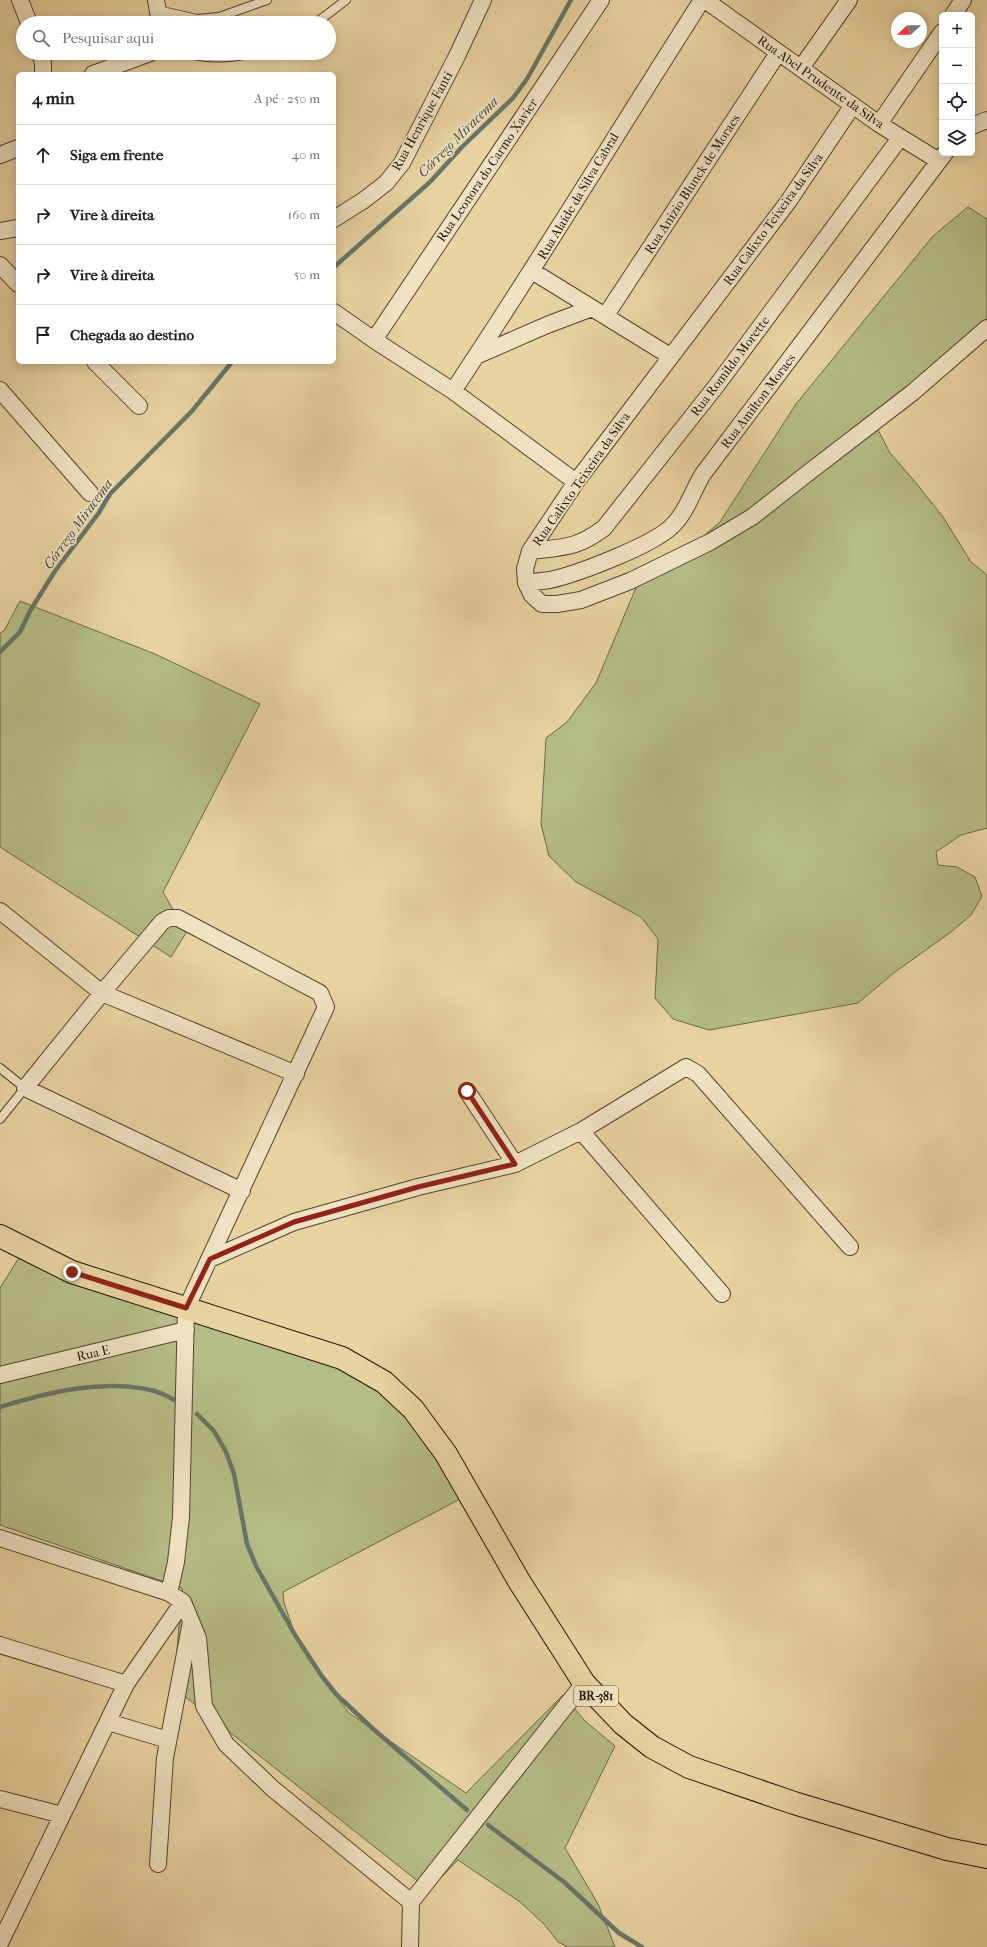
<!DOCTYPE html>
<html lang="pt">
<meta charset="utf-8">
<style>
:root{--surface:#fff;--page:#f2f2f2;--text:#202124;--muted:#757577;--line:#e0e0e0}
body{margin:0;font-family:"IM FELL French Canon",serif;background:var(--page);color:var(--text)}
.controls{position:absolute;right:12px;top:12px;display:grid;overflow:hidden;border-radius:6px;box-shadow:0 2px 10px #0003}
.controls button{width:36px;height:36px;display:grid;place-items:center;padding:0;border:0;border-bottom:1px solid var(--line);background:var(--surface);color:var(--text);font:20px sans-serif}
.compass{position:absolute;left:891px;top:12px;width:36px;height:36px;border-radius:50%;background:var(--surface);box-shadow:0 2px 10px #0003;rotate:249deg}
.stop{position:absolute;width:12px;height:12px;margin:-9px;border:3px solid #8f2418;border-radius:50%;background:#fff}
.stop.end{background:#8f2418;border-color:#fff;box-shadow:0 1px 4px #0008}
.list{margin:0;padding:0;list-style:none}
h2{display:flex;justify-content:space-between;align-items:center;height:52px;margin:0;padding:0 16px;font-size:17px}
h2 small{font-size:13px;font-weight:400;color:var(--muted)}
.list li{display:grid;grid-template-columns:26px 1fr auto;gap:12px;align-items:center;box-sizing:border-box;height:60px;padding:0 16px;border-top:1px solid var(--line)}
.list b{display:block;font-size:15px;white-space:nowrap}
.list em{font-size:13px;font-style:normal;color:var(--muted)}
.icon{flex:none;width:22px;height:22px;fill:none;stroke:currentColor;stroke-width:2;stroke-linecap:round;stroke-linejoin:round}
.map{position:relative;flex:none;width:987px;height:1947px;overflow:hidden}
.search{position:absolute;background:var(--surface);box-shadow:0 2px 10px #0003;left:16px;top:16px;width:320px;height:44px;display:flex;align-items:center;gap:10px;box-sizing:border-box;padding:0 14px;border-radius:22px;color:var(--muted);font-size:15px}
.panel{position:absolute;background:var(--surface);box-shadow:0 2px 10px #0003;left:16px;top:72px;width:320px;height:292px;border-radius:6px}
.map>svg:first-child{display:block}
</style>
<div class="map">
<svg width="987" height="1947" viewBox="0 0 987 1947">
<rect width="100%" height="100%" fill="#e8d3a1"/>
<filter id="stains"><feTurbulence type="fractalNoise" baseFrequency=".005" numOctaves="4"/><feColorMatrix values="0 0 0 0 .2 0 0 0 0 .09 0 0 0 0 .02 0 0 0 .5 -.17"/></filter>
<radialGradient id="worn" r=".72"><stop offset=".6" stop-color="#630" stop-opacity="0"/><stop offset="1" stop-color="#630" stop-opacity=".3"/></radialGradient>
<path fill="#b5bc85" stroke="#6a684a" d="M 968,207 L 987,219 L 987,326 L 875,424 L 890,453 L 916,483 L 943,517 L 971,562 L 987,575 L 987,828 L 961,835 L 936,852 L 938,865 L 957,867 L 975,877 L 982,896 L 971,915 L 951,932 L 895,972 L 858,1003 L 709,1030 L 673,1019 L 655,998 L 658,939 L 641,917 L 576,882 L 549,856 L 541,824 L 546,738 L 567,722 L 596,683 L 640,578 L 671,564 L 720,522 L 796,404 L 933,236 Z
M 20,601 L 155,654 L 260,704 L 163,892 L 186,933 L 171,957 L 0,847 L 0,633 L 4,631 Z
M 20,1256 L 83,1286 L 170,1315 L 298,1349 L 394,1395 L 464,1497 L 283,1592 L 284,1603 L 296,1637 L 315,1668 L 349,1713 L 466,1793 L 563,1695 L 585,1721 L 615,1746 L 565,1848 L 598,1904 L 615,1947 L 568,1947 L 558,1942 L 544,1924 L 520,1902 L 458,1860 L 429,1890 L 174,1688 L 182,1588 L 0,1525 L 0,1288 Z"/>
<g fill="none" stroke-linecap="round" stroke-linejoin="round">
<path stroke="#677669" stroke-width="4.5" d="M 334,267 L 430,182 L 462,147 L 513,98 L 527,79 L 571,0
M 0,652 L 20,632 L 30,611 L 55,571 L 98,514 L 110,494 L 192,411 L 232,362
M 0,1407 C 49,1392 104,1378 155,1391 C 162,1393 170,1398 177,1401
M 197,1414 L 214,1431 L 226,1452 L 234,1474 L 247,1544 L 256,1566 L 295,1635 L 321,1675 L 336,1694 L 371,1727 L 467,1810
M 488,1825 L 564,1882 L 619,1933 L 642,1947"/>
<g stroke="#524434" stroke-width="10">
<path id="lane" d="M 158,10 L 197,19 L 219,17 L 267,0
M 316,23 L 346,0
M 183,53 C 212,59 225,59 254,53
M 0,1068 L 25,1088 L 0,1119"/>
</g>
<g stroke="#524434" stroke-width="18">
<path id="street" d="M 20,0 L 29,23
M 156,0 L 160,23
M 705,0 L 879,124 L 939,161
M 953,15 L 963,0
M 40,53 L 43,63 L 43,74
M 801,68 L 849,0
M 93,74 L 150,53
M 853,105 L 788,202 L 576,482 L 530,551 L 525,569 L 526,583 L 532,595 L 542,604 L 557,604 L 581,600 L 630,581 L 710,542 L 752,517 L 808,473 L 912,393 L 987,328
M 879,124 L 942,32
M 972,126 L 987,120
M 0,155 L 18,148
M 334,219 L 364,200 L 386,183 L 402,163 L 457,56 L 483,0
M 0,231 L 18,228
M 0,265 L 18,284
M 532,271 L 670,356
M 334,312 L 374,340 L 453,391 L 576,482
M 606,315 L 778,53
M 374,340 L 601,0
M 476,356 L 547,325 L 592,308
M 95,362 L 139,406
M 0,390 L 90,493
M 453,391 C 539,262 619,130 702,0
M 530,551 C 563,547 576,549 604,528 L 717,385 L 900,138
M 526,583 C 534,582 542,581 550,580 C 577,574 657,544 674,524 C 687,511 693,490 703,474 L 945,153
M 0,911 L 102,993 L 296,1074
M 467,1091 L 515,1164
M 581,1131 L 722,1294
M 210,1259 L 294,1222 L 418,1187 L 515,1164 L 581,1131 L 686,1067 L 698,1074 L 850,1247
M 0,1375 L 186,1330
M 0,1538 L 169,1593 L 176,1562 L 181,1517 L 186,1309 L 326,1007 L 320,993 L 178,918 L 169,918 L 162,922 L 102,993 L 25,1088 L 242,1191
M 169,1593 L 183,1602 L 198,1638 L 204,1706 L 226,1744 L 272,1788 L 411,1902
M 0,1645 L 126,1684
M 108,1722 L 168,1740
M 0,1799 L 62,1815
M 158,1864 L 165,1758 L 191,1622
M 0,1943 L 126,1684 L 183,1602
M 410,1947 L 411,1902 L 584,1683"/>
</g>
<g stroke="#20140f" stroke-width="24">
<path id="primary" d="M 0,1236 L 72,1272 L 342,1358 L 384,1382 L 413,1409 L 446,1454 L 519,1581 L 584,1683 L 623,1724 L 652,1747 L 689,1767 L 794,1803 L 947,1849 L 987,1857"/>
</g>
<use href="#lane" stroke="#f0e2c2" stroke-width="8"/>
<use href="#street" stroke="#f0e2c2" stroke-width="16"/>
<use href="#primary" stroke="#e8d3a1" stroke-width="22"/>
</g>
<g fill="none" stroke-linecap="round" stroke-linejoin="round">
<path stroke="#8f2418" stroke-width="5" d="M 72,1272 L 186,1308 L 210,1259 L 294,1222 L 418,1187 L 515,1164 L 467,1091"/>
</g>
<g text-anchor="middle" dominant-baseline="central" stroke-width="3.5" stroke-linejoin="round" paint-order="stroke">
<rect fill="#f0e2c2" stroke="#5e5245" stroke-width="1" x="574" y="1686" width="44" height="20" rx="3"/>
<g font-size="12" font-weight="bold" fill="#20140f">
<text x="596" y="1696">BR-381</text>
</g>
<g font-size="13" fill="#20140f" stroke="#f0e2c2">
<text transform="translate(821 82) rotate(35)">Rua Abel Prudente da Silva</text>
<text transform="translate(422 121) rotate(-61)">Rua Henrique Fanti</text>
<text transform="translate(487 170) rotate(-56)">Rua Leonora do Carmo Xavier</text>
<text transform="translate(692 184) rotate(-57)">Rua Anizio Blunck de Moraes</text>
<text transform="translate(578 196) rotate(-59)">Rua Alaíde da Silva Cabral</text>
<text transform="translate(773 219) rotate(-54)">Rua Calixto Teixeira da Silva</text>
<text transform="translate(730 366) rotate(-53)">Rua Romildo Morette</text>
<text transform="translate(758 401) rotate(-53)">Rua Amilton Moraes</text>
<text transform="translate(581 479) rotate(-55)">Rua Calixto Teixeira da Silva</text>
<text transform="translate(93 1353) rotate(-13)">Rua E</text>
</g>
<g font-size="14" font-style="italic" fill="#4a4d44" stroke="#f0e2c2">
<text transform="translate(458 137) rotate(-45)">Córrego Miracema</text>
<text transform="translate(78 524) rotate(-54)">Córrego Miracema</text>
</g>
</g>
<rect width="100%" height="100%" filter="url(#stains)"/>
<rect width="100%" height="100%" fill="url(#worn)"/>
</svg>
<div class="controls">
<button>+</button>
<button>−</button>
<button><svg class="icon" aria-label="locate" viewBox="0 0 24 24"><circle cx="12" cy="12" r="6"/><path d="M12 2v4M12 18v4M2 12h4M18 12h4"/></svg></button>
<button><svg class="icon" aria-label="layers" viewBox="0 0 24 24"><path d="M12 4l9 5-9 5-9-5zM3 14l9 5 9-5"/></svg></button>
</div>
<svg class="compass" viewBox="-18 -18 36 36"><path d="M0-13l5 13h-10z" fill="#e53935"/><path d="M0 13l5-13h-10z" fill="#757577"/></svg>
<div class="stop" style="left:467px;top:1091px"></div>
<div class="stop end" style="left:72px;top:1272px"></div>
<div class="search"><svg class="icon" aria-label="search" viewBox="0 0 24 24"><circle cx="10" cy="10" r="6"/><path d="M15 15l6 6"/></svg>Pesquisar aqui</div>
<section class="panel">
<h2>4 min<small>A pé · 250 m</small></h2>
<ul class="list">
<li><svg class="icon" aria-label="ahead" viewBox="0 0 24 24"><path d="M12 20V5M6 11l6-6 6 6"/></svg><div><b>Siga em frente</b></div><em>40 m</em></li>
<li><svg class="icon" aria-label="right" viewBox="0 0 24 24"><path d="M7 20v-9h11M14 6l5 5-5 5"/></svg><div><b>Vire à direita</b></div><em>160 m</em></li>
<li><svg class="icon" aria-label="right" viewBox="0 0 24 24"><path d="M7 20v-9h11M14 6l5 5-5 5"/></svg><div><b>Vire à direita</b></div><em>50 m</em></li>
<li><svg class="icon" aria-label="arrive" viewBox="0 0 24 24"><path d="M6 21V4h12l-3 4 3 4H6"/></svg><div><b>Chegada ao destino</b></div></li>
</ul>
</section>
</div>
